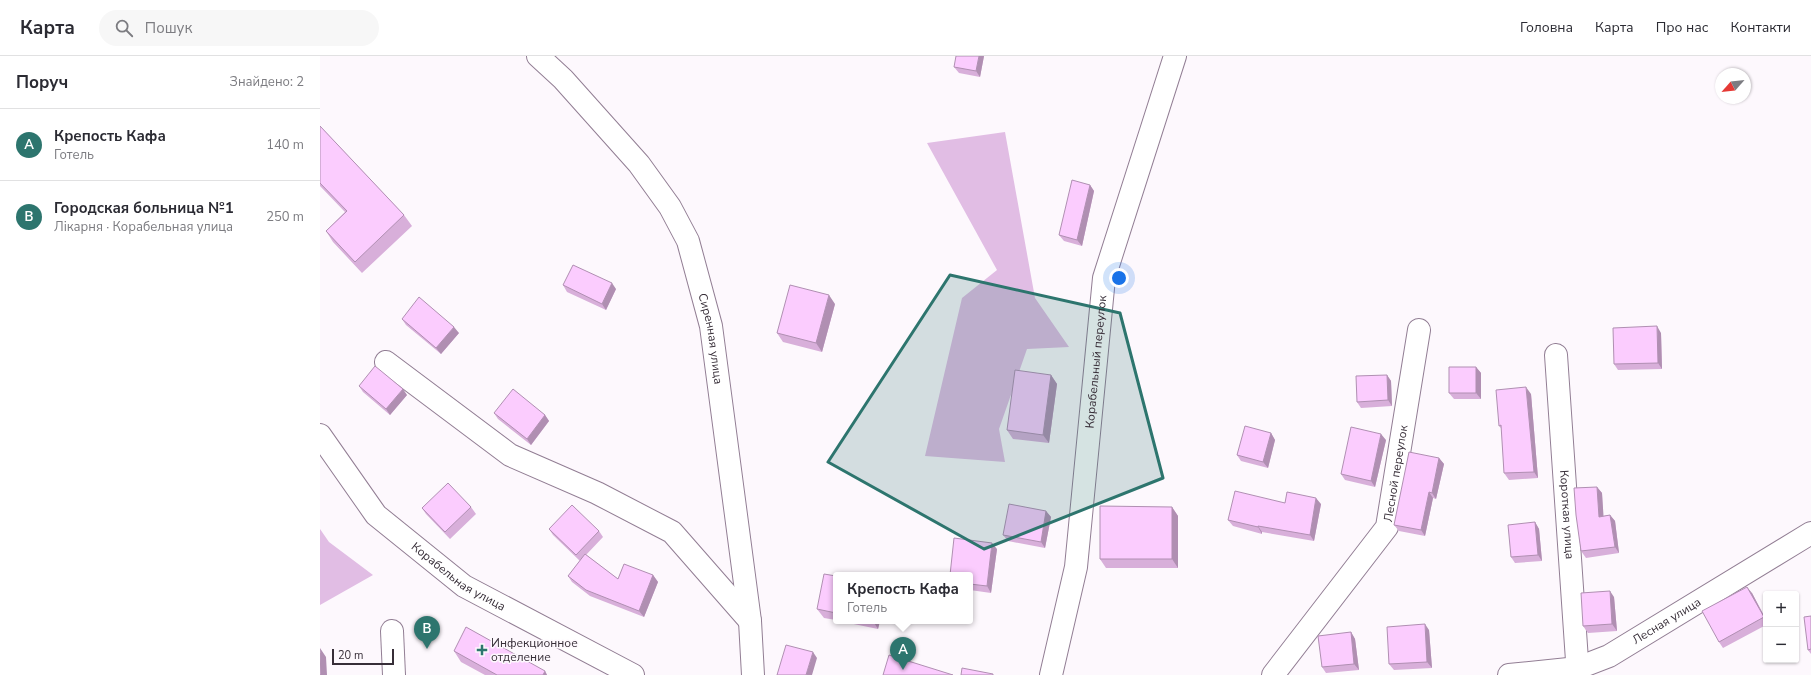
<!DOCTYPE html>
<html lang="uk">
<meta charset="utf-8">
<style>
:root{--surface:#fff;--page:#f7f7f7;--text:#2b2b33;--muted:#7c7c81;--line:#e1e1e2;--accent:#2d756e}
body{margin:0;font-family:"Nunito Sans",sans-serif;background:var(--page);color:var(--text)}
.controls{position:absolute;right:12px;bottom:12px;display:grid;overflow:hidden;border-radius:4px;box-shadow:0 1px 3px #0004}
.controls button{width:36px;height:36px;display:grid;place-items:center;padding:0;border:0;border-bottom:1px solid var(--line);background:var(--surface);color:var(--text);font:20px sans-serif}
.compass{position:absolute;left:1395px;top:12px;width:36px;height:36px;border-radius:50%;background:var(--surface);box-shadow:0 1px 3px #0004;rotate:243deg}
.scale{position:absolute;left:12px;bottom:10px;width:62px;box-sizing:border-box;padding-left:4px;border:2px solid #372e38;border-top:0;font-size:11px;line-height:14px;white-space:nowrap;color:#372e38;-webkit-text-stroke:3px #fdf8fd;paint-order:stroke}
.you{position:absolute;left:799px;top:222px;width:14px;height:14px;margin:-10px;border:3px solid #fff;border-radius:50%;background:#1a73e8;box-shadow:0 0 0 6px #1a73e833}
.badge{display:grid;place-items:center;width:26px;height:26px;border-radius:50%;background:var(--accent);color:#fff;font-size:13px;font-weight:700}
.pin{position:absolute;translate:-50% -33px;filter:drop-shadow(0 1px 2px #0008)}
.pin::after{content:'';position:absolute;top:21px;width:14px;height:12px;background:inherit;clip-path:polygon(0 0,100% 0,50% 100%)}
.popup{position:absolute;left:513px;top:516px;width:140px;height:52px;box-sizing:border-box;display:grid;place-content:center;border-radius:4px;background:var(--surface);filter:drop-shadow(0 1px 3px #0005);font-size:13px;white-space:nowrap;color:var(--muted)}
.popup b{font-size:15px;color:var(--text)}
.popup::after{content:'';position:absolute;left:50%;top:100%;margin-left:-8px;border:8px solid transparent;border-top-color:var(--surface)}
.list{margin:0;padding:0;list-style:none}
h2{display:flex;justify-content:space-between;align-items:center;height:52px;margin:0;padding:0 16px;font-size:17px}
h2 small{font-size:13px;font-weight:400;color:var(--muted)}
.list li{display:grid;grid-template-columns:26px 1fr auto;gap:12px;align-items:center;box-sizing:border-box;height:72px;padding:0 16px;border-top:1px solid var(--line)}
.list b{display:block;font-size:15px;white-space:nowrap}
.list p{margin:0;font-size:13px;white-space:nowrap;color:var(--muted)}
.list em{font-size:13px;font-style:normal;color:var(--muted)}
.icon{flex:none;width:22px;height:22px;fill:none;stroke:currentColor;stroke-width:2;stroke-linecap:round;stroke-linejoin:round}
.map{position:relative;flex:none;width:1491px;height:619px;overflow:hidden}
header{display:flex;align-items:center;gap:24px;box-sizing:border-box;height:56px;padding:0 20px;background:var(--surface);border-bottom:1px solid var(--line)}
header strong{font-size:19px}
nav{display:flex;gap:22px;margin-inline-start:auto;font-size:14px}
.search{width:280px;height:36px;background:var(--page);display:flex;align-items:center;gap:10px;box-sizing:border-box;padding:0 14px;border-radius:22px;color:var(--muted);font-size:15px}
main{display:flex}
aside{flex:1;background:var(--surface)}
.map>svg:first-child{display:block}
</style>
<header>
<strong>Карта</strong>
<div class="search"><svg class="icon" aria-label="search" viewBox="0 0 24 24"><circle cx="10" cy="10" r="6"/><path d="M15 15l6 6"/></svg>Пошук</div>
<nav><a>Головна</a><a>Карта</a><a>Про нас</a><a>Контакти</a></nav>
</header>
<main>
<aside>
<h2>Поруч<small>Знайдено: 2</small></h2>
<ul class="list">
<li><span class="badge">A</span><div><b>Крепость Кафа</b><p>Готель</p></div><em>140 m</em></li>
<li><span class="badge">B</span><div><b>Городская больница №1</b><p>Лікарня · Корабельная улица</p></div><em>250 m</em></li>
</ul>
</aside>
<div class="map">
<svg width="1491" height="619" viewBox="0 0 1491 619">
<rect width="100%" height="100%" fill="#fdf8fd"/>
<path fill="#e1bde4" d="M 685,76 L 715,242 L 749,291 L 707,293 L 679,373 L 685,406 L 605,400 L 642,242 L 677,214 L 607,87 Z
M 0,473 L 9,486 L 53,519 L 0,549 Z"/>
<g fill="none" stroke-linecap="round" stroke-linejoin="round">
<g stroke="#927e94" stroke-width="24">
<g id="minor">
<path id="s1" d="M 218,0 L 243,23 L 319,108 L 350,151 L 368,185 L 391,270 L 430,565 L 433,619"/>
<path id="s2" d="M 1236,299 L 1258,619"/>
<path d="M 66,306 L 190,399 L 277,437 L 352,476 L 430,565"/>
<path id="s3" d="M 0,379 L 56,459 L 144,530 L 313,619"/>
<path d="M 72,575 L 74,619"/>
<path id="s4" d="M 731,619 L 756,511 L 784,222 L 855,0"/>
<path id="s5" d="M 953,619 L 1067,471 L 1099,274"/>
<path id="s6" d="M 1189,619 L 1258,612 L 1289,600 L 1491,477"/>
</g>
</g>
<use href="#minor" stroke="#fff" stroke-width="22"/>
</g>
<path fill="#d8afda" d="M 664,0 L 660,21 L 639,17 L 634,11 Z
M 0,70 L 84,159 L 92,170 L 42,217 L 13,186 L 6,175 L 25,156 L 0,130 Z
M 770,129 L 774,135 L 762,190 L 744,185 L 739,179 Z
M 243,229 L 296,233 L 286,254 L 247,236 Z
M 515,248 L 502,296 L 463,286 L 457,277 Z
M 82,263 L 139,277 L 121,298 L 86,269 Z
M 1341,277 L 1342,313 L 1298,314 L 1294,308 Z
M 1156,311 L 1161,317 L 1161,343 L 1134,343 L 1129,337 Z
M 731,319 L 737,328 L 729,387 L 693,383 L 687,374 Z
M 1067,319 L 1071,325 L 1072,350 L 1041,352 L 1037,346 Z
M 39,330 L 87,339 L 70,359 L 43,336 Z
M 1211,338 L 1218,422 L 1189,424 L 1184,417 L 1182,373 L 1179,370 Z
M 174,357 L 225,359 L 229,365 L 211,389 L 178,363 Z
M 951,377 L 955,384 L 948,412 L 921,405 L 917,399 Z
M 1066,384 L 1055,431 L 1025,424 L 1021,418 Z
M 1119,402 L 1124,408 L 1116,443 L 1113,442 L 1105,480 L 1079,475 L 1074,469 Z
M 1277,431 L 1282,437 L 1283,460 L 1290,459 L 1295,465 L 1299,497 L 1266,502 L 1261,495 Z
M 965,447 L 1001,448 L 994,485 L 942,476 L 942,478 L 913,470 L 908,464 Z
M 151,451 L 156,458 L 130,483 L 106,458 L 102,452 Z
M 852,451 L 858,460 L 858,512 L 786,512 L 780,503 Z
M 726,455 L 731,461 L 725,492 L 688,485 L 683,479 Z
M 1215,466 L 1219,473 L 1222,505 L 1195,507 L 1191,501 Z
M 229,473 L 279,475 L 283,481 L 266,499 L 298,523 L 333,519 L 338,526 L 324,561 L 270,540 L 252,526 L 248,520 L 260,505 L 233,479 Z
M 677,493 L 671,537 L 650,534 L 650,519 Z
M 516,520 L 516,564 L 504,562 L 497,553 Z
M 1432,537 L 1446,563 L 1446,569 L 1403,592 L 1399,586 Z
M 1294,541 L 1297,575 L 1268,577 L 1263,570 Z
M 1491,560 L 1491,598 L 1488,594 Z
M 519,565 L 560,565 L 558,573 Z
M 1109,574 L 1112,612 L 1074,614 L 1069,608 Z
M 1031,576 L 1035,583 L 1039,614 L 1006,617 L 1002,611 Z
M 134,595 L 225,615 L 227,619 L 165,619 L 141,606 Z"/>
<path fill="#b08fb2" d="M 659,0 L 664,0 L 660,21 L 656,15 Z
M 770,129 L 774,135 L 762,190 L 757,184 Z
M 292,227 L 296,233 L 286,254 L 282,248 Z
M 509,239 L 515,248 L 502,296 L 496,287 Z
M 1337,270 L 1341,277 L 1342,313 L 1338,307 Z
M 134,271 L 139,277 L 121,298 L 116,292 Z
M 1156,311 L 1161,317 L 1161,343 L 1156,337 Z
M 731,319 L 737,328 L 729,387 L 723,379 Z
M 1067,319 L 1071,325 L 1072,350 L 1068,344 Z
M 1206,331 L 1211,338 L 1218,422 L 1214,416 Z
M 83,333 L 87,339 L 70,359 L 66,353 Z
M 225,359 L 229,365 L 211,389 L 207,383 Z
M 951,377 L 955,384 L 948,412 L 943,406 Z
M 1061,378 L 1066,384 L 1055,431 L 1051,425 Z
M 1119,402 L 1124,408 L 1116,443 L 1112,437 Z
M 1277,431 L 1282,437 L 1284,467 L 1279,461 Z
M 1109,436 L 1113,442 L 1105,480 L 1101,474 Z
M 996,442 L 1001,448 L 994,485 L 990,479 Z
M 852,451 L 858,460 L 858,512 L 852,503 Z
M 726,455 L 731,461 L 725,492 L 721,486 Z
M 1290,459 L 1295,465 L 1299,497 L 1295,491 Z
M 1215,466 L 1219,473 L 1222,505 L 1218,499 Z
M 938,470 L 942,476 L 942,478 L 938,471 Z
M 672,487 L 677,493 L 671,537 L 667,530 Z
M 333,519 L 338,526 L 324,561 L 319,555 Z
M 1427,531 L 1432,537 L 1446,564 L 1444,561 Z
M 1290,535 L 1294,541 L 1297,575 L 1292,568 Z
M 553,565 L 560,565 L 558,573 Z
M 1105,568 L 1109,574 L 1112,612 L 1107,606 Z
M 1031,576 L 1035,583 L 1039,614 L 1034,608 Z
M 0,592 L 6,601 L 7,619 L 1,619 Z
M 493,596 L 497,602 L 492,619 L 486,619 Z
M 225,615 L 227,619 L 223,619 Z"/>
<path fill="#fbccfe" stroke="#b08fb2" d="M 636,0 L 659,0 L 656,15 L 634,11 Z
M 0,70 L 84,159 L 35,206 L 6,175 L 27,155 L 0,127 Z
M 752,124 L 770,129 L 757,184 L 739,179 Z
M 253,209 L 292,227 L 282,248 L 243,229 Z
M 470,229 L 509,239 L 496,287 L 457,277 Z
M 99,241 L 134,271 L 116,292 L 82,263 Z
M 1337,270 L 1338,307 L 1294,308 L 1293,272 Z
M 55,310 L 83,333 L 66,353 L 39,330 Z
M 1129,311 L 1156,311 L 1156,337 L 1129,337 Z
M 695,314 L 731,319 L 723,379 L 687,374 Z
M 1067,319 L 1068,344 L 1037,346 L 1036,320 Z
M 1206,331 L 1214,416 L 1184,417 L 1181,369 L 1179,370 L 1176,334 Z
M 193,333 L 225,359 L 207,383 L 174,357 Z
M 925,370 L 951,377 L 943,406 L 917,399 Z
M 1031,371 L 1061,378 L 1051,425 L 1021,418 Z
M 1089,396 L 1119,402 L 1112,437 L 1109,436 L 1101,474 L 1074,469 Z
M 128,427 L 151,451 L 125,476 L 102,452 Z
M 1277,431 L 1279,461 L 1290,459 L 1295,491 L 1261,495 L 1256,459 L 1254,432 Z
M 915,435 L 965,447 L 967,436 L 996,442 L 990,479 L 938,470 L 938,471 L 908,464 Z
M 689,448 L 726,455 L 721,486 L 683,479 Z
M 252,449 L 279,475 L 256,499 L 229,473 Z
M 780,450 L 852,451 L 852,503 L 780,503 Z
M 1215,466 L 1218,499 L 1191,501 L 1188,469 Z
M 634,482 L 672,487 L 667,530 L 650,528 L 650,519 L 630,519 Z
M 265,498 L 298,523 L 304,508 L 333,519 L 319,555 L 266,534 L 248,520 Z
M 504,518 L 516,520 L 516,557 L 497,553 Z
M 1427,531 L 1444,561 L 1399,586 L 1382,555 Z
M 1290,535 L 1292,568 L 1263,570 L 1261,537 Z
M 1491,560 L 1491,593 L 1488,594 L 1484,561 Z
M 1105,568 L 1107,606 L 1069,608 L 1067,571 Z
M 146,571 L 225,615 L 223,619 L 177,619 L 134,595 Z
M 1031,576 L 1034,608 L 1002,611 L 998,580 Z
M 466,589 L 493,596 L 486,619 L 457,619 Z
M 0,597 L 1,619 L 0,619 Z
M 569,599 L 633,619 L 563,619 Z
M 642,612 L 673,618 L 673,619 L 641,619 Z"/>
<path fill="#2d756e" fill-opacity="0.2" stroke="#2d756e" stroke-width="3" stroke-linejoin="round" d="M 630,219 L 800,257 L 843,422 L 664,493 L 508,406 Z"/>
<path fill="#2d756e" stroke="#fdf8fd" stroke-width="1.5" d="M160 588h4v4h4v4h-4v4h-4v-4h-4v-4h4z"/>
<g text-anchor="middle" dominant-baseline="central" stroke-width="3" stroke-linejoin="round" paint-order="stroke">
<g font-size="12" fill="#372e38" stroke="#fdf8fd">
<text stroke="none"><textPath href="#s1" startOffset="340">Сиренная улица</textPath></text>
<text stroke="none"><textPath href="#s4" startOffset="317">Корабельный переулок</textPath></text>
<text stroke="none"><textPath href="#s5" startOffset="241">Лесной переулок</textPath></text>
<text stroke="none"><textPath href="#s2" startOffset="160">Короткая улица</textPath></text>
<text stroke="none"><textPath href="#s3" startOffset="201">Корабельная улица</textPath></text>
<text stroke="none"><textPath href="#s6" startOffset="170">Лесная улица</textPath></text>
</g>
<g font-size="12" fill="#372e38" stroke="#fdf8fd" text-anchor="start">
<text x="171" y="587">Инфекционное<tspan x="171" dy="14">отделение</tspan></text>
</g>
</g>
</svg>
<div class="controls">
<button>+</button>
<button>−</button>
</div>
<svg class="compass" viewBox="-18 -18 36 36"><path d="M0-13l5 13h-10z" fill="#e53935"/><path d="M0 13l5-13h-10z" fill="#7c7c81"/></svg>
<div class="scale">20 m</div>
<div class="you"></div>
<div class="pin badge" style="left:583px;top:614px">A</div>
<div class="popup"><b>Крепость Кафа</b>Готель</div>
<div class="pin badge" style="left:107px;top:593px">B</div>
</div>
</main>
